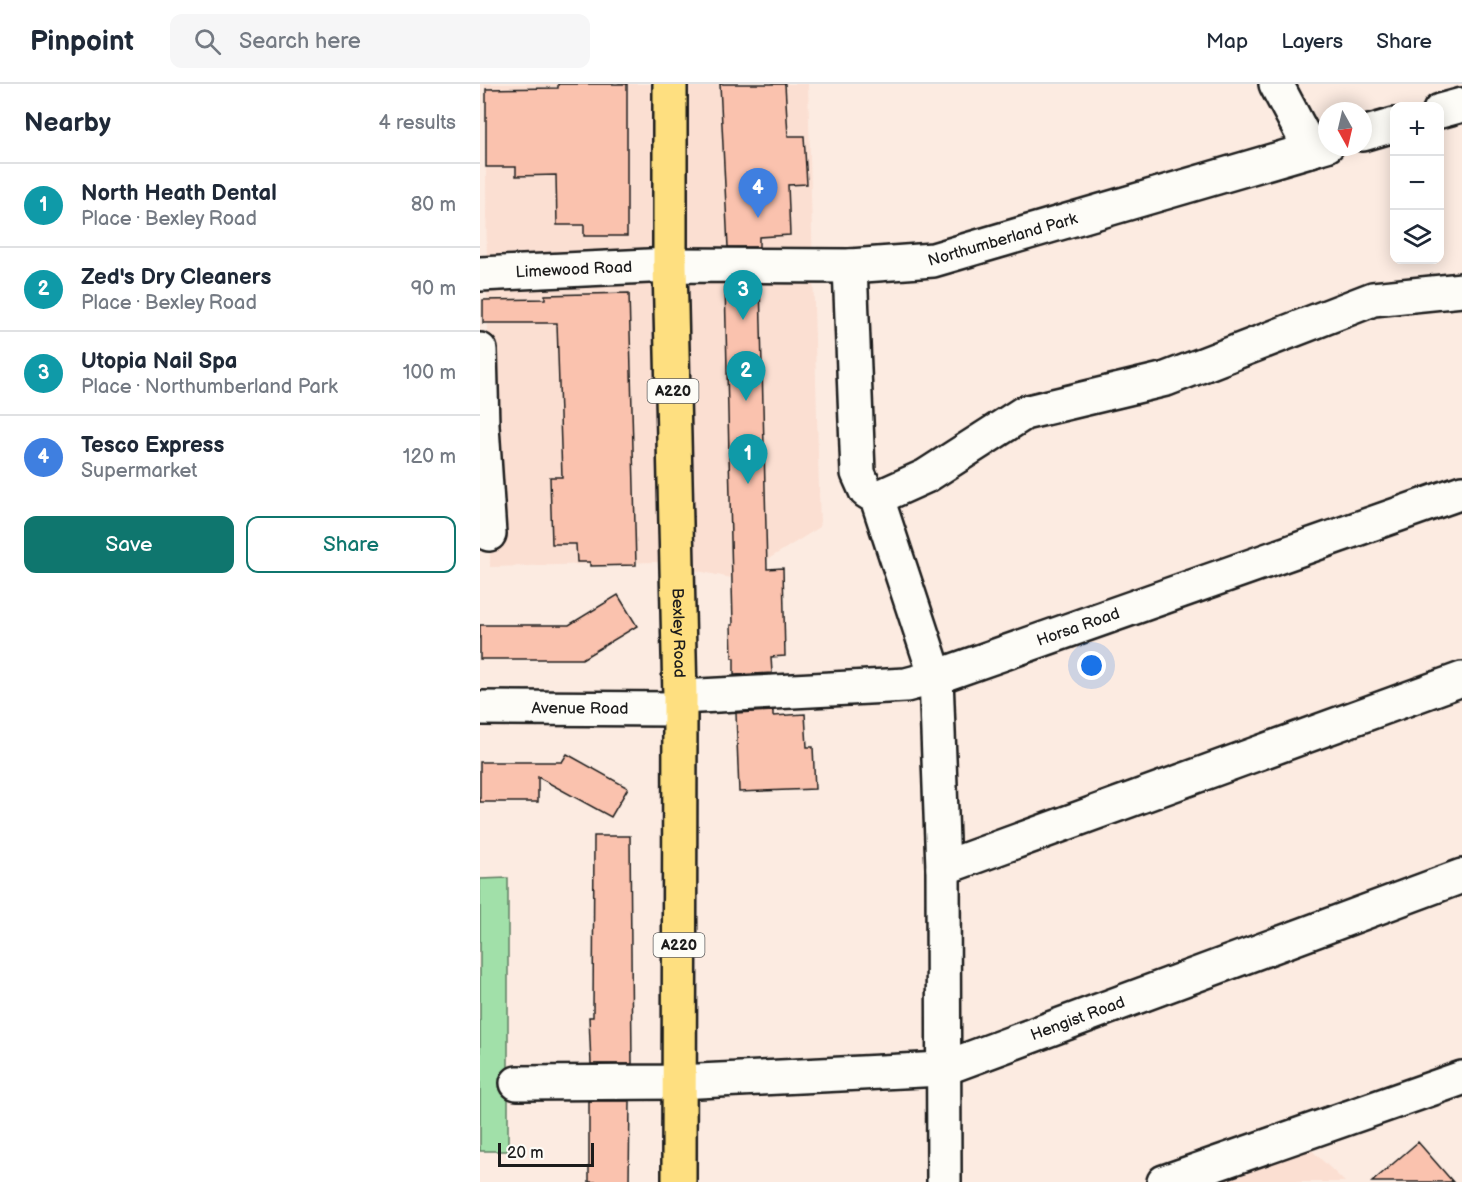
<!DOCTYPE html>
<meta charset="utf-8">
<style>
:root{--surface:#fff;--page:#f6f6f7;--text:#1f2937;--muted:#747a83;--line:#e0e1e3;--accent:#0f766e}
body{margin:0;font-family:"Balsamiq Sans",sans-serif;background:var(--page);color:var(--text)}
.controls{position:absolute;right:18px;top:18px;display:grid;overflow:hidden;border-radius:12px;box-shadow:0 3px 15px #0003}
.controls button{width:54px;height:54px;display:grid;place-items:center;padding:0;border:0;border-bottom:2px solid var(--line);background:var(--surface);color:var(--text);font:30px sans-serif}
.compass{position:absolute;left:838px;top:18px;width:54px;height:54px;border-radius:50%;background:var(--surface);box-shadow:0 3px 15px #0003;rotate:172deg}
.scale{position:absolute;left:18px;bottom:15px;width:96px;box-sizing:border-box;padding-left:6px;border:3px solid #1c1c1c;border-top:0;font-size:16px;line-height:21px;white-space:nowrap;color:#1c1c1c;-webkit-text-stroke:4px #fdfcf7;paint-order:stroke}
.you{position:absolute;left:612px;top:582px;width:21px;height:21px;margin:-15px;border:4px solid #fff;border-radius:50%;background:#1a73e8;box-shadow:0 0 0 9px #1a73e833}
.badge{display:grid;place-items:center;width:39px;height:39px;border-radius:50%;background:var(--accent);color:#fff;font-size:20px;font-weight:700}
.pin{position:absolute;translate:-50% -50px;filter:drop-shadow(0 2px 3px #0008)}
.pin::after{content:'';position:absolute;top:32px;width:21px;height:18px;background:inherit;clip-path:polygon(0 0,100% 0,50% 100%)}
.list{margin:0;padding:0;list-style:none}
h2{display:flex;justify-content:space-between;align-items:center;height:78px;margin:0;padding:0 24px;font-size:26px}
h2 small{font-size:20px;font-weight:400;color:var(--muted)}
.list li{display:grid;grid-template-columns:39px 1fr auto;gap:18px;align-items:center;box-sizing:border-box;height:84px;padding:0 24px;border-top:2px solid var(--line)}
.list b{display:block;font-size:22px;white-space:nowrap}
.list p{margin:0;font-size:20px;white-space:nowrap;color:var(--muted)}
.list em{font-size:20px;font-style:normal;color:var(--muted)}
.actions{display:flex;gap:12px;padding:18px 24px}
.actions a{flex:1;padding:14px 0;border:2px solid var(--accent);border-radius:12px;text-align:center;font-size:21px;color:var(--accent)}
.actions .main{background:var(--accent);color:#fff}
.icon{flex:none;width:33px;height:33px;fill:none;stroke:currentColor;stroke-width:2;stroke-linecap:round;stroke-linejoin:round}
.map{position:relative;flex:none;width:982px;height:1098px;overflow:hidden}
header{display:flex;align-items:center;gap:36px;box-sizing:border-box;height:84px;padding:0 30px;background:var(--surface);border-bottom:2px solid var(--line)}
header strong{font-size:28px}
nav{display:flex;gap:33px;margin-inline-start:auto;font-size:21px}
.search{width:420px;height:54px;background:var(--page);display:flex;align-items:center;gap:15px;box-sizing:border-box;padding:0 21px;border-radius:12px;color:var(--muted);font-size:22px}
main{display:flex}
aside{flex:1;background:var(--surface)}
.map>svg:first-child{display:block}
</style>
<header>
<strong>Pinpoint</strong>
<div class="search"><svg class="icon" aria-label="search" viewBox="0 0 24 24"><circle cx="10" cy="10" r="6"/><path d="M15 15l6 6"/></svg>Search here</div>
<nav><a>Map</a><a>Layers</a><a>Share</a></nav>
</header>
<main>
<aside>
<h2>Nearby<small>4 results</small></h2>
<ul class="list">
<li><span class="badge" style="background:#0f9aa8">1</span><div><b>North Heath Dental</b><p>Place · Bexley Road</p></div><em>80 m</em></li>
<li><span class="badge" style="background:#0f9aa8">2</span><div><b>Zed's Dry Cleaners</b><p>Place · Bexley Road</p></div><em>90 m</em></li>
<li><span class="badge" style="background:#0f9aa8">3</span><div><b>Utopia Nail Spa</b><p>Place · Northumberland Park</p></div><em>100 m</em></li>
<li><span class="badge" style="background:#3f7fe0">4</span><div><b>Tesco Express</b><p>Supermarket</p></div><em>120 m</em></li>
</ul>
<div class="actions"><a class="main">Save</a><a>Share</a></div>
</aside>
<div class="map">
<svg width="982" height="1098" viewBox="0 0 982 1098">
<rect width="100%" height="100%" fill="#fcebe1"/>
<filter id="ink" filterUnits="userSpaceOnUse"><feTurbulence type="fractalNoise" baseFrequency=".0167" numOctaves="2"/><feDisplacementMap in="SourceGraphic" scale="12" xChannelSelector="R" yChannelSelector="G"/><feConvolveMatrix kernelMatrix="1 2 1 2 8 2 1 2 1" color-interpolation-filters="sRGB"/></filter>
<g filter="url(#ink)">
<path fill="#fbdfd2" d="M 5,0 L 328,0 L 340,443 L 256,495 L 175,478 L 10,483 Z
M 824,1059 L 865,1098 L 714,1098 Z"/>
<path fill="#a1e0a9" stroke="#5e7e62" stroke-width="1.5" d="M 28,794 L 28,1067 L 0,1067 L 0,795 Z"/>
<path fill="#fac2ae" stroke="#1c1c1c" stroke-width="1.5" d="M 78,0 L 147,0 L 147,152 L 104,152 L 104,141 L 77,141 L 76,91 L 36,92 L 36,83 L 6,83 L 6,5 L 78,4 Z
M 240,0 L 305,0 L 308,52 L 324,52 L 327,100 L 308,101 L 310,151 L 279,153 L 279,163 L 248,163 Z
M 245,200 L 280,200 L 287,485 L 303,484 L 305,572 L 291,573 L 292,589 L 254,591 L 254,574 L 252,574 L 251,541 L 253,541 Z
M 149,209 L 156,481 L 110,482 L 110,478 L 97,478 L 96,460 L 72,460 L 70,393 L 82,393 L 77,239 L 3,239 L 3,216 L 65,215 L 65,211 Z
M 138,511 L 157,542 L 102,575 L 0,575 L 0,541 L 89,541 Z
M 293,627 L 293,632 L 325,630 L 327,663 L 333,663 L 335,705 L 259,708 L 256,629 Z
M 87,670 L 148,704 L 131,733 L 58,693 L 58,718 L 0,718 L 0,678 L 82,678 Z
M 114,752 L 150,752 L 152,980 L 111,980 L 109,933 L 113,933 Z
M 109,1017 L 150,1017 L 149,1098 L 109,1098 Z
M 938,1058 L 973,1098 L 892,1098 Z"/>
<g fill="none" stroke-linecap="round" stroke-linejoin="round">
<g stroke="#1c1c1c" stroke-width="38">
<g id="minor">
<path d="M 796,0 L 831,66"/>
<path d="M 960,27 L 982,21"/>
<path d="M 883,50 L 914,41"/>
<path d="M 370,182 L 378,389 L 386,407 L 397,414 L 456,593 L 463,784 L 464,1098"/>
<path id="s1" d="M 0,190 L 190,181 L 370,182 L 453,176 L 847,61"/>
<path d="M 0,266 L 2,342 L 9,450"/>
<path d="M 397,414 L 446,392 L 544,329 L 686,295 L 893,215 L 982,206"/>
<path id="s2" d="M 200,613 L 426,601 L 456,593 L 982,408"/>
<path id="s3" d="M 0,624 L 200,625"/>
<path d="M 463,784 L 982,595"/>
<path id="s4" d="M 37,999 L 198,998 L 462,985 L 982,792"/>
<path d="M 684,1098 L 982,994"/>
</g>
</g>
<g stroke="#1c1c1c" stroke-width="38">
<g id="major">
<path id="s5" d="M 190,0 L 190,181 L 200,613 L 199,1098"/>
</g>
</g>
<use href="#minor" stroke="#fdfcf7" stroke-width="33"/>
<use href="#major" stroke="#fedf80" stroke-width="33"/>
</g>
</g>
<g text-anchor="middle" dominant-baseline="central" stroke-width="4.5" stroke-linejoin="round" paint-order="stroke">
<g fill="#fdfcf7" stroke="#605f5e" stroke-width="1.5">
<rect x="167.5" y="295" width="51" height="24" rx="4.5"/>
<rect x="173.5" y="849" width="51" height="24" rx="4.5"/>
</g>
<g font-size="15" font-weight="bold" fill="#1c1c1c">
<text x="193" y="307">A220</text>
<text x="199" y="861">A220</text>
</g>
<g font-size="16" fill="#1c1c1c" stroke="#fdfcf7">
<text stroke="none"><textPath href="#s1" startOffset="526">Northumberland Park</textPath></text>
<text stroke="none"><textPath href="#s1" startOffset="94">Limewood Road</textPath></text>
<text stroke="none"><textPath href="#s2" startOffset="408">Horsa Road</textPath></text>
<text stroke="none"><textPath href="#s5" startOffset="549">Bexley Road</textPath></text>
<text stroke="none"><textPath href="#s3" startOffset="100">Avenue Road</textPath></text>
<text stroke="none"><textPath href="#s4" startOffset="570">Hengist Road</textPath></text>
</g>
</g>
</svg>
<div class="controls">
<button>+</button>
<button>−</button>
<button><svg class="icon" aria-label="layers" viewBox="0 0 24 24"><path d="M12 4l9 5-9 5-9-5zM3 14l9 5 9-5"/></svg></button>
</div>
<svg class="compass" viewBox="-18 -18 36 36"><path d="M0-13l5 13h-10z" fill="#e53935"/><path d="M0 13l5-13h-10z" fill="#747a83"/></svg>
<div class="scale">20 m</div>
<div class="you"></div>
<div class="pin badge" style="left:268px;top:400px;background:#0f9aa8">1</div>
<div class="pin badge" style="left:266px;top:317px;background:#0f9aa8">2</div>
<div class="pin badge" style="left:263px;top:236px;background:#0f9aa8">3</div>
<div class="pin badge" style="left:278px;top:134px;background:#3f7fe0">4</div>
</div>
</main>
